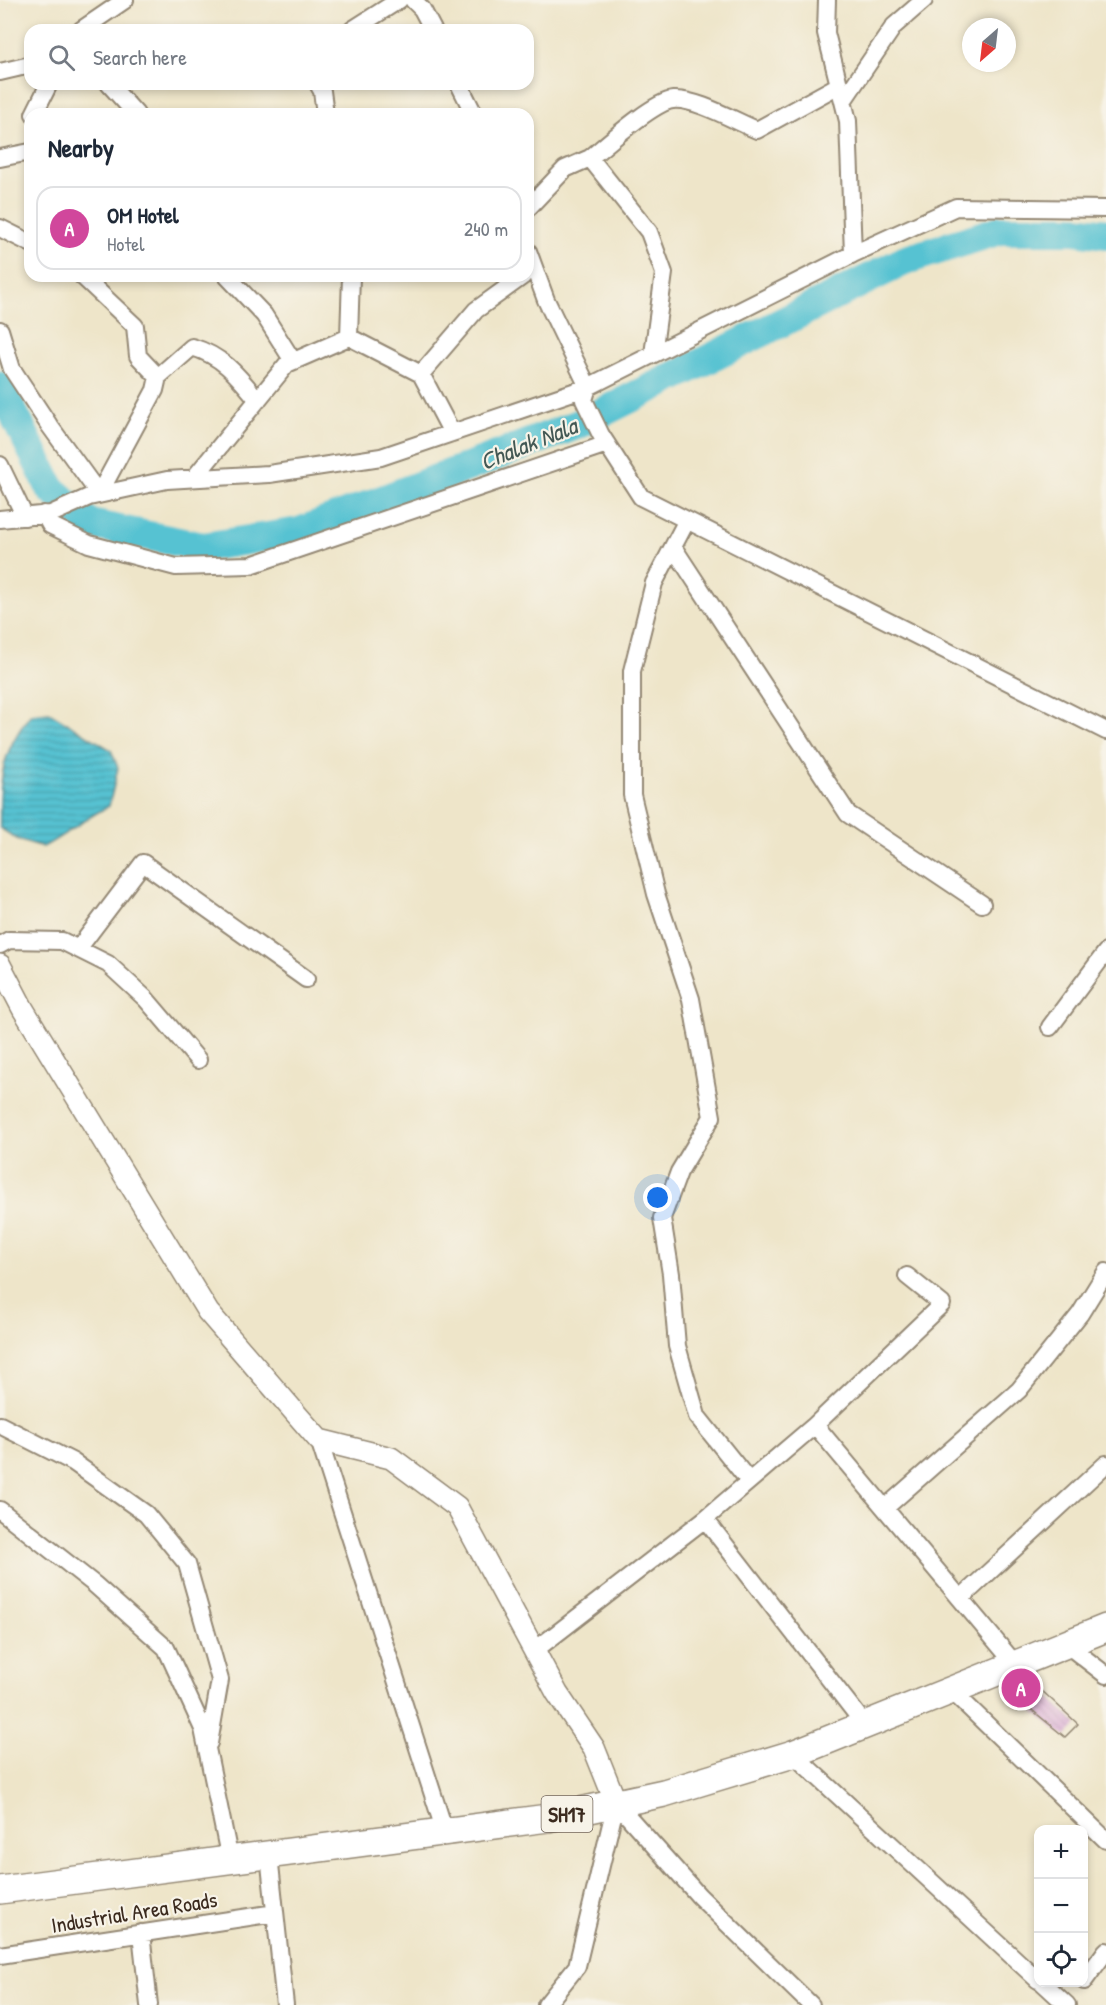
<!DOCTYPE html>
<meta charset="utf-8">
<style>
:root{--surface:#fff;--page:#f2f2f3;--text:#1f2937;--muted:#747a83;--line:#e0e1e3;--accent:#d1495b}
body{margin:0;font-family:"Patrick Hand",sans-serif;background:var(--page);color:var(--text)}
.controls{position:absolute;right:18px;bottom:18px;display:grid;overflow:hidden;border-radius:12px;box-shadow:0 3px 9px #0003}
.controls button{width:54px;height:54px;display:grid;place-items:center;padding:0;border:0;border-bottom:2px solid var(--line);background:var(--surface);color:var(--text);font:30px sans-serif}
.compass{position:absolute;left:962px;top:18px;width:54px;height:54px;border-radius:50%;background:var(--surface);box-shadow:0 3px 9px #0003;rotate:208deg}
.you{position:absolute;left:658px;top:1198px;width:21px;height:21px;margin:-15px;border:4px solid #fff;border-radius:50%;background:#1a73e8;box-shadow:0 0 0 9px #1a73e833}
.badge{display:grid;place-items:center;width:39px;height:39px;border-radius:50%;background:var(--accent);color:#fff;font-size:20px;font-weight:700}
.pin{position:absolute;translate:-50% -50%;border:3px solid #fff;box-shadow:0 2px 6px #0006}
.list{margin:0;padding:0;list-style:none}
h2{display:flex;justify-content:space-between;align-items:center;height:78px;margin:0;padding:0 24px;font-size:26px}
h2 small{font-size:20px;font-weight:400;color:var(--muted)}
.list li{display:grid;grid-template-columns:39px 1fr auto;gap:18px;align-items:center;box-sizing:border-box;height:84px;margin:0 12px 12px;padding:0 12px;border:2px solid var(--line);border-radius:18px}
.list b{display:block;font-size:22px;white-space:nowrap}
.list p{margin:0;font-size:20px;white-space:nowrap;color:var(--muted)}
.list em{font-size:20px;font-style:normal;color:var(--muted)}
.icon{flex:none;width:33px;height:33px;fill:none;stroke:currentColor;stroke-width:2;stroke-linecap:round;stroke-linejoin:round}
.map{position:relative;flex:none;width:1106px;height:2005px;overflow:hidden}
.search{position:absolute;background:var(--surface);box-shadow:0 3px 9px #0003;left:24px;top:24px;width:510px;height:66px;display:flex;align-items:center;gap:15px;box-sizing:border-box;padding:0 21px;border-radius:18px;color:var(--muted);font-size:22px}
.panel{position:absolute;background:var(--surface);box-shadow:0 3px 9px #0003;left:24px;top:108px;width:510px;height:174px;border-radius:18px}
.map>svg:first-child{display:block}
</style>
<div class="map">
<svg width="1106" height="2005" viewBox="0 0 1106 2005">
<defs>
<pattern id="water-rules" width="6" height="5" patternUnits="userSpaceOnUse" patternTransform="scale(1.5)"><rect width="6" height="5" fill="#57c2d2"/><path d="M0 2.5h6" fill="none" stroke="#499eaa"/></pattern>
<pattern id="building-back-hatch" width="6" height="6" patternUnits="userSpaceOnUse" patternTransform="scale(1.5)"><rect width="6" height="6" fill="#d094ce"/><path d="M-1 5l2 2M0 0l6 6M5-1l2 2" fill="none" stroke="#aa79a7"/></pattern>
</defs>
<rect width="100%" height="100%" fill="#f7f3e8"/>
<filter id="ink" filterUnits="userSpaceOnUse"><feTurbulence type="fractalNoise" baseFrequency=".0167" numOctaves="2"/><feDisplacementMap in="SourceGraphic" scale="12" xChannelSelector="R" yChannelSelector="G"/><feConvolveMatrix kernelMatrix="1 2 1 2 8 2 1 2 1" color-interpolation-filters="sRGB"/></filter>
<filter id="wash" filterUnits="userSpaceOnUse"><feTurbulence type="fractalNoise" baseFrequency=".008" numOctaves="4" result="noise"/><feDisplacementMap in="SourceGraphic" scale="24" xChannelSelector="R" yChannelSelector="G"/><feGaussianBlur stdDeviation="1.35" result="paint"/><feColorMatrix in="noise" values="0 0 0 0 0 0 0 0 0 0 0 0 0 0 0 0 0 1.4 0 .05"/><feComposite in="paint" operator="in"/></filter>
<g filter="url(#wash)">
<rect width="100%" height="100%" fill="#eee5c9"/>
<path fill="url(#water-rules)" stroke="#497678" stroke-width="1.5" d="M 49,712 L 111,750 L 118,768 L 109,806 C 85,818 66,835 43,847 L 17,839 L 0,828 C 0,777 0,754 31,714 Z"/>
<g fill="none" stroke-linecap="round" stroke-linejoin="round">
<path stroke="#57c2d2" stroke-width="30" d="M 0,386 L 51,489 L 90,524 L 203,547 L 299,532 L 579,424 L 906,260 L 1000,230 L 1075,230 L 1106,234"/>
</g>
<g id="blocks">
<path fill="url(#building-back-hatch)" d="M 1027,1677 L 1078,1724 L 1065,1737 L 1005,1688 Z"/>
</g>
</g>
<g filter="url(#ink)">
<use href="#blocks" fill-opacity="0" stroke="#948874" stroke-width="1.5"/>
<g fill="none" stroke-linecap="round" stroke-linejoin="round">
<g stroke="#948874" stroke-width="20">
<path id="minor" d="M 413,0 L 422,9 L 433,30
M 827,0 L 826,33 L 848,121 L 853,254
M 81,30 L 125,0
M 352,30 L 399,0
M 0,72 L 30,65
M 109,84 L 136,114
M 318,84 L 322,91 L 325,114
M 459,84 L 474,114
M 843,101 L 894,26 L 924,0
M 34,114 L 49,84
M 0,158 L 30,152
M 590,158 C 607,144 653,102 673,100 C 695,98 735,121 757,130 L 839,85
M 528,208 L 565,169 L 590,158 L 649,232 L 664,273 L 653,354
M 0,228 L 30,243
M 528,251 L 546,300 L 588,387 L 584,400 L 601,435 L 641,497 L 1106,731
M 227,276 L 264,315 L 293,361
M 0,330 L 12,369 L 49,425 L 99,494 L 155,390 L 158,377 L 138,356 L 135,326 L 82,276
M 349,337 L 351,276
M 421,374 L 476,310 L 523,276
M 158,377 L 192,347 C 223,356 238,376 258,400
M 0,465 L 25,517
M 194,478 L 287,364 L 349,337 L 421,374 L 452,433
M 44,514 L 50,525 L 89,544 L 176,567 L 251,565 L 607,444
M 0,519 L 51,514 L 89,497 L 167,480 L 269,474 L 381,457 L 588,387 L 853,254 L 956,207 L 1106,209
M 687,520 L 654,583 L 632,671 L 632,795 L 656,894 L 691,999 L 712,1117 L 679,1172 L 662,1218 L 671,1274 L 677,1346 L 697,1416 L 749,1481
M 673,547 L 848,814 L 982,904
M 0,945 L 9,940 L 62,941 L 108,964 L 146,999 L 198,1060
M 78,949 L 143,863 L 306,979
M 1050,1027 L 1106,952
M 0,1425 L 73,1462 L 146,1514 L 187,1564 L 220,1680 L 209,1743
M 815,1425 L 1015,1664
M 319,1440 L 445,1832
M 885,1508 L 1019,1390 L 1080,1314 L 1106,1272
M 0,1510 L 94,1584 L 166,1648 L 203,1729 L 230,1860
M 705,1519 L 865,1725
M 961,1598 L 1106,1464
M 1066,1644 L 1106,1675
M 534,1651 L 705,1519 L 815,1425 L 942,1304 L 907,1276
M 951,1690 L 1106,1840
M 793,1754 L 1038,1980
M 616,1803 L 699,1896 L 811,2005
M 269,1855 L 285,2005
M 141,1933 L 149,2005
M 0,1955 L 275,1913
M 1084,1981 L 1106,1951
M 1042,1982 L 1067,2005
M 546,2005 L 577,1966 L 616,1803"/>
</g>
<g stroke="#948874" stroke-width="24">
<path id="tertiary" d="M 0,965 L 23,1009 L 208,1312 L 298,1416 L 319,1440 L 391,1458 L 457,1507 L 557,1693 L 594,1748 L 616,1803"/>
</g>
<g stroke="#948874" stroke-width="30">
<path id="primary" d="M 0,1890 L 548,1818 L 664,1793 L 793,1754 L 1106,1628"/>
</g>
<use href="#minor" stroke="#fff" stroke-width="16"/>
<use href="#tertiary" stroke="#fff" stroke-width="21"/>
<use href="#primary" stroke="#fff" stroke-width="27"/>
</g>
</g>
<g text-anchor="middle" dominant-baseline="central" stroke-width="4.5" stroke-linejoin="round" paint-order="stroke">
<rect fill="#f7f3e8" stroke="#73665b" stroke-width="1.5" x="541.5" y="1796" width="51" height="36" rx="4.5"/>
<g font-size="21" font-weight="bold" fill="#3b2a1e">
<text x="567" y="1814">SH17</text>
</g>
<g font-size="22" fill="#3b2a1e" stroke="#f7f3e8">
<text transform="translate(134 1912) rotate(-9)">Industrial Area Roads</text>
</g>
<g font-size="24" font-style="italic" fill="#435854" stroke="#f7f3e8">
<text transform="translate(528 443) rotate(-22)">Chalak Nala</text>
</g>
</g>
</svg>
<div class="controls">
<button>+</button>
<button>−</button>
<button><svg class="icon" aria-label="locate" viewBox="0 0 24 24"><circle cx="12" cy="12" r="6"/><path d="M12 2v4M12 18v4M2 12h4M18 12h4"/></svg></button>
</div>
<svg class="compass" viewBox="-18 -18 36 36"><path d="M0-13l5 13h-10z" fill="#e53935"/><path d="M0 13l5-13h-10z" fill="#747a83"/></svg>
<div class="you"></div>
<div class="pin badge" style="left:1021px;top:1688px;background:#d1479c">A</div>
<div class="search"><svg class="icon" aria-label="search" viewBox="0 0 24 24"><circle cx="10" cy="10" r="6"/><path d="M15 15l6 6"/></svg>Search here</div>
<section class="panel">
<h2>Nearby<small></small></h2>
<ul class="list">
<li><span class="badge" style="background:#d1479c">A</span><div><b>OM Hotel</b><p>Hotel</p></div><em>240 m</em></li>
</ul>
</section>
</div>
